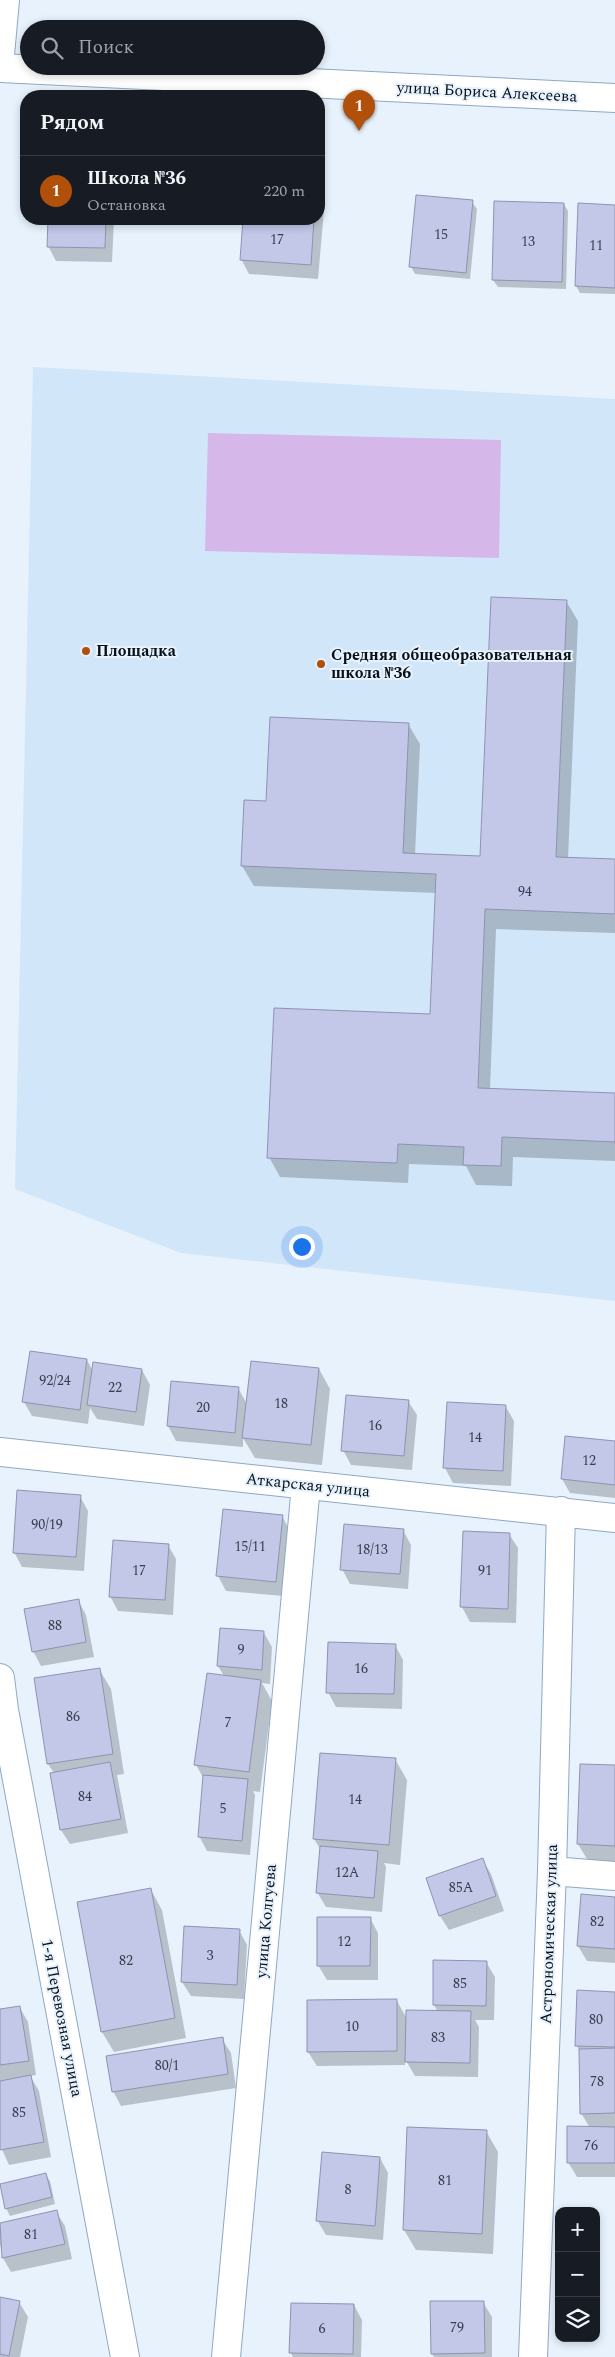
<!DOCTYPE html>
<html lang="ru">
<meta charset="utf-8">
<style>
:root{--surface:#171b24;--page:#20242c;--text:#f1f3f6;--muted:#9ea1a6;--line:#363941;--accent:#b0500a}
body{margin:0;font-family:Spectral,serif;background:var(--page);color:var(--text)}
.controls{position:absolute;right:15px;bottom:15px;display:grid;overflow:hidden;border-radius:10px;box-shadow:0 2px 8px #0003}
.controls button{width:45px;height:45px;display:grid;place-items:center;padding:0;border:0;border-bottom:1px solid var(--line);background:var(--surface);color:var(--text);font:25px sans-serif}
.you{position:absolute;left:301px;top:1246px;width:18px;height:18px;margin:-12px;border:4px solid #fff;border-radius:50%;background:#1a73e8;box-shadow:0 0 0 8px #1a73e833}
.badge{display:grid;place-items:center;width:32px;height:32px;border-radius:50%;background:var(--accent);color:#fff;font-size:16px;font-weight:700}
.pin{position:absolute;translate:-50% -41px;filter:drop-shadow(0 1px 2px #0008)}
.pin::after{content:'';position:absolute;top:26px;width:18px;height:15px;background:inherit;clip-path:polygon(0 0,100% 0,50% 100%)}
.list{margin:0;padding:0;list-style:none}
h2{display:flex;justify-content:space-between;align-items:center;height:65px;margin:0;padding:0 20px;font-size:21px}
h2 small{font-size:16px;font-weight:400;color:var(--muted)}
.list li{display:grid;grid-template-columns:32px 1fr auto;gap:15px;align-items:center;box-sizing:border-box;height:70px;padding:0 20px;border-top:1px solid var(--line)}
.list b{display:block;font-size:19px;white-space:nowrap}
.list p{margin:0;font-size:16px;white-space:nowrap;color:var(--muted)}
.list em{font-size:16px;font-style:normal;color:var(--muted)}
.icon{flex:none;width:28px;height:28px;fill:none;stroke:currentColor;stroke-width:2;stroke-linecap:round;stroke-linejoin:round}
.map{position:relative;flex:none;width:615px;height:2357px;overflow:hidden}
.search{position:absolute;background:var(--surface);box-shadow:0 2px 8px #0003;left:20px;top:20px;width:305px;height:55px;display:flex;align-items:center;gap:12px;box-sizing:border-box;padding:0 18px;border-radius:28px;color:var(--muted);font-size:19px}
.panel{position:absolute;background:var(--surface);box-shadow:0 2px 8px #0003;left:20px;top:90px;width:305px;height:135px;border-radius:20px}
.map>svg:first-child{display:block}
</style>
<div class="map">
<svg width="615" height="2357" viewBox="0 0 615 2357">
<rect width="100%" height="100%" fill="#e7f2fc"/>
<path fill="#d2e6f9" d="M 33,367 L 615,399 L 615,1301 L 181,1253 L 15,1189 Z"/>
<path fill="#d5b7e9" d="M 208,433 L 501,440 L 499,558 L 205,551 Z"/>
<path fill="#0003" d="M 319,201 L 324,210 L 318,279 L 249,274 L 241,259 L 244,219 L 319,219 Z
M 472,202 L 477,209 L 470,279 L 415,274 L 411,267 Z
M 564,204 L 568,211 L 566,289 L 498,287 L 493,280 Z
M 615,206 L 615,294 L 580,293 L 576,286 Z
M 49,219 L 114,219 L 112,262 L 56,261 L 48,246 Z
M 566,601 L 578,621 L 568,859 L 615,861 L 615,933 L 496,929 L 490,1090 L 615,1094 L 615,1161 L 513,1157 L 512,1186 L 476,1185 L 466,1166 L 409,1164 L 408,1183 L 280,1177 L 269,1157 L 432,1015 L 437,893 L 254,886 L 242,866 L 267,803 L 408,724 L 420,744 L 415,855 L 481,857 Z
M 87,1360 L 93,1371 L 142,1370 L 150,1385 L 144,1426 L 97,1419 L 90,1408 L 88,1424 L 32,1416 L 24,1402 Z
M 319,1369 L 330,1389 L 322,1465 L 255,1458 L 243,1438 L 243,1447 L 176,1441 L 168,1426 L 172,1383 L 238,1388 L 247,1404 Z
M 408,1401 L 417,1415 L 412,1470 L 351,1465 L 343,1450 Z
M 448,1404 L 506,1407 L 514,1421 L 511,1486 L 453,1483 L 445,1468 Z
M 615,1443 L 615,1498 L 570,1493 L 562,1479 Z
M 80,1496 L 88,1511 L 84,1571 L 22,1567 L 14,1552 Z
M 282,1516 L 290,1531 L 284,1596 L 226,1591 L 218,1576 Z
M 403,1530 L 411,1545 L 408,1589 L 350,1584 L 342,1569 Z
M 509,1534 L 518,1548 L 516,1623 L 470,1622 L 462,1607 Z
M 168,1545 L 176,1559 L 173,1615 L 118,1611 L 110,1596 Z
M 78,1600 L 86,1615 L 94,1657 L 41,1666 L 33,1651 Z
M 264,1633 L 272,1647 L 270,1684 L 262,1683 L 272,1701 L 260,1792 L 253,1791 L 255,1795 L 250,1855 L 207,1851 L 199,1836 L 204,1779 L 196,1765 L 224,1676 L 218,1666 Z
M 395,1645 L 403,1660 L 402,1709 L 336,1707 L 328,1692 Z
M 99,1669 L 111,1689 L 124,1774 L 117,1775 L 128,1833 L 70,1844 L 61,1830 L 54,1773 L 48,1764 Z
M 395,1759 L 407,1780 L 400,1865 L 384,1863 L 386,1867 L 382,1912 L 326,1907 L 317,1892 L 321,1850 L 314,1839 Z
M 615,1766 L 615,1865 L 590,1864 L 578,1844 Z
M 482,1859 L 491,1874 L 504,1911 L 449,1930 L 440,1916 L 427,1879 Z
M 151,1890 L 162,1910 L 186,2038 L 114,2052 L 102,2032 L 79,1903 Z
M 615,1898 L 615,1963 L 587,1961 L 578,1946 Z
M 370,1918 L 378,1933 L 378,1980 L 327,1980 L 318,1965 Z
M 239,1930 L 247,1945 L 244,1999 L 191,1996 L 182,1982 Z
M 486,1962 L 495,1977 L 494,2020 L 475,2020 L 479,2027 L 478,2077 L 415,2076 L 405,2059 L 405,2065 L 317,2066 L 308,2052 L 397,2001 L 407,2019 L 438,2012 L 434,2005 Z
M 615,1993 L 615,2177 L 577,2177 L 568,2162 L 590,2128 L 581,2113 L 581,2053 L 576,2045 Z
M 20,2008 L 28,2022 L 36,2075 L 30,2076 L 39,2091 L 51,2157 L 9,2165 L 0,2145 L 0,2011 Z
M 222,2039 L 231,2053 L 236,2088 L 121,2106 L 113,2091 Z
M 486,2131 L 498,2152 L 493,2254 L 416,2250 L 404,2230 Z
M 380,2158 L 388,2173 L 383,2240 L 326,2235 L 317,2220 Z
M 45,2174 L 50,2181 L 55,2204 L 10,2216 L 6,2208 Z
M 56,2212 L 65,2226 L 72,2259 L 11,2272 L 3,2258 L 0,2244 L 0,2224 Z
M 0,2298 L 19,2302 L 28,2317 L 20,2357 L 0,2357 Z
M 483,2302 L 492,2317 L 492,2357 L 434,2357 L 432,2354 Z
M 354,2305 L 362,2320 L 361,2357 L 293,2357 L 291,2353 Z"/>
<path fill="#c3c7e8" stroke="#8f93b2" d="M 416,195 L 473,200 L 466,273 L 409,267 Z
M 494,201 L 564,203 L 562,282 L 492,280 Z
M 578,203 L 615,205 L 615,288 L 575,286 Z
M 48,219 L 106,219 L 105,248 L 47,247 Z
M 243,219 L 314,219 L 311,265 L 240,260 Z
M 491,597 L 567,600 L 556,857 L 615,859 L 615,914 L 485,909 L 478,1088 L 615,1093 L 615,1142 L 502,1137 L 501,1166 L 463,1165 L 464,1147 L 398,1144 L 397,1163 L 267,1158 L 274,1008 L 430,1014 L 436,874 L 241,866 L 244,800 L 266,801 L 270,717 L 409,723 L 403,853 L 480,856 Z
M 30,1351 L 87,1359 L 80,1410 L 22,1402 Z
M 251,1361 L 319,1368 L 311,1445 L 242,1438 Z
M 93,1362 L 142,1369 L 136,1412 L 87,1405 Z
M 171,1381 L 239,1387 L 235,1433 L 167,1426 Z
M 346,1395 L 409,1400 L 404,1456 L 341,1451 Z
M 447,1402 L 506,1405 L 503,1471 L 443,1468 Z
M 565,1436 L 615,1441 L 615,1485 L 561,1479 Z
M 17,1490 L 81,1495 L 76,1557 L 13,1553 Z
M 223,1509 L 283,1515 L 276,1582 L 216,1576 Z
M 344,1524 L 404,1529 L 400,1574 L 340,1570 Z
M 463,1531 L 510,1533 L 508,1609 L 460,1607 Z
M 113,1540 L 169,1544 L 165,1600 L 109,1597 Z
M 79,1599 L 86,1642 L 32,1652 L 24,1609 Z
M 220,1628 L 264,1631 L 262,1670 L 217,1666 Z
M 328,1642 L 396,1644 L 394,1694 L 326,1693 Z
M 100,1668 L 113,1754 L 47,1764 L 34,1678 Z
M 207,1673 L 261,1680 L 249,1772 L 194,1765 Z
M 320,1753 L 396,1758 L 389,1845 L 313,1839 Z
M 110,1762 L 121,1819 L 60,1830 L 50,1773 Z
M 580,1764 L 615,1765 L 615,1846 L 577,1844 Z
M 203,1775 L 248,1779 L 242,1841 L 198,1837 Z
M 320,1846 L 378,1851 L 374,1898 L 316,1893 Z
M 483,1858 L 496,1896 L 439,1916 L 426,1878 Z
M 151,1888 L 175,2018 L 101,2032 L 77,1902 Z
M 581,1894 L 615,1897 L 615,1949 L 577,1946 Z
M 317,1917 L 371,1917 L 370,1966 L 317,1966 Z
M 184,1926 L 240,1929 L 237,1985 L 181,1982 Z
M 433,1960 L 487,1961 L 486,2006 L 433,2005 Z
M 577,1990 L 615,1992 L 615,2047 L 575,2046 Z
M 397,1999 L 397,2051 L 307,2052 L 307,2000 Z
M 20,2006 L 29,2061 L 0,2065 L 0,2009 Z
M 406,2010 L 471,2011 L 470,2063 L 405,2062 Z
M 223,2037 L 228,2074 L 112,2092 L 106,2056 Z
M 615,2048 L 615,2113 L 580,2114 L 579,2049 Z
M 31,2075 L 44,2142 L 0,2150 L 0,2081 Z
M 567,2126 L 615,2127 L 615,2163 L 567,2163 Z
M 407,2127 L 487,2130 L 482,2234 L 403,2230 Z
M 322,2152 L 380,2157 L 375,2226 L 316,2221 Z
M 46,2173 L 52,2197 L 5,2209 L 0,2184 Z
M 57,2210 L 65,2244 L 2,2258 L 0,2223 Z
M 0,2297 L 20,2301 L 9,2356 L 0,2354 Z
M 430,2301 L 484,2301 L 485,2353 L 431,2354 Z
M 291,2303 L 354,2304 L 353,2354 L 289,2353 Z"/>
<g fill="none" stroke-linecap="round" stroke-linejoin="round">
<g stroke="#8ea9c2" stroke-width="30">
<path id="street" d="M 0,1452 L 615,1518
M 552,1871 L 615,1876
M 226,2357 L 306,1485
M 533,2357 L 552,1871 L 561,1511"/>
</g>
<g stroke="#8ea9c2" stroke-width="30">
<path id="secondary" d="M 0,55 L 5,0
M 0,68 L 615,98
M 0,1678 L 4,1710 L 125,2357"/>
</g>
<use href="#street" stroke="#fff" stroke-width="28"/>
<use href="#secondary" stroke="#fff" stroke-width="28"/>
</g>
<g fill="#b0500a" stroke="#e7f2fc" stroke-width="2">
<circle cx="86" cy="651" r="5"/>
<circle cx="321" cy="664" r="5"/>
</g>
<g text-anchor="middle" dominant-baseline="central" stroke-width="4" stroke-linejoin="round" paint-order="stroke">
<g font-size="14" fill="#373e4e">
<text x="441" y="234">15</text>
<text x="277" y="239">17</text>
<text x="528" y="241">13</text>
<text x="596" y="245">11</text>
<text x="525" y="891">94</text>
<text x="55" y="1380">92/24</text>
<text x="115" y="1387">22</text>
<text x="281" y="1403">18</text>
<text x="203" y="1407">20</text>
<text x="375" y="1425">16</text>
<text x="475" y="1437">14</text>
<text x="589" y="1460">12</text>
<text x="47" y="1524">90/19</text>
<text x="250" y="1546">15/11</text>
<text x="372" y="1549">18/13</text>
<text x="139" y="1570">17</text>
<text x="485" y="1570">91</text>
<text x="55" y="1625">88</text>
<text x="241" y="1649">9</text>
<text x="361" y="1668">16</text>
<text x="73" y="1716">86</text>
<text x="228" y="1722">7</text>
<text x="85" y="1796">84</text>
<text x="355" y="1799">14</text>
<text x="223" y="1808">5</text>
<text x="347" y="1872">12А</text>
<text x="461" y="1887">85А</text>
<text x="597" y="1921">82</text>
<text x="344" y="1941">12</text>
<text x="210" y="1955">3</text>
<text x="126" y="1960">82</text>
<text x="460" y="1983">85</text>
<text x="596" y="2019">80</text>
<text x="352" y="2026">10</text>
<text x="438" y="2037">83</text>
<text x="167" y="2065">80/1</text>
<text x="597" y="2081">78</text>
<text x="19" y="2112">85</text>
<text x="591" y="2145">76</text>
<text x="445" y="2180">81</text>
<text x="348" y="2189">8</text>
<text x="31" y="2234">81</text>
<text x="457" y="2327">79</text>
<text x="322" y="2328">6</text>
</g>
<g font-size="16" fill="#08111a" stroke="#e7f2fc">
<text transform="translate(487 92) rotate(3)">улица Бориса Алексеева</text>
<text transform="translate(308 1485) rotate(6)">Аткарская улица</text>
<text transform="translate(266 1921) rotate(-85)">улица Колгуева</text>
<text transform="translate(549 1934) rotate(-88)">Астрономическая улица</text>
<text transform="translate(62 2018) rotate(79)">1-я Перевозная улица</text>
</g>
<g font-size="16" font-weight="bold" fill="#08111a" stroke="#e7f2fc" text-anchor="start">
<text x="96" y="651">Площадка</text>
<text x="331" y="655">Средняя общеобразовательная<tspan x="331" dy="18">школа №36</tspan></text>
</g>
</g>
</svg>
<div class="controls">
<button>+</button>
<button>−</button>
<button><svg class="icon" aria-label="layers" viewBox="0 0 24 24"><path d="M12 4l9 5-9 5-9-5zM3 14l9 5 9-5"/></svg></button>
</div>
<div class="you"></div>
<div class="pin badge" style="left:359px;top:131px">1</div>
<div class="search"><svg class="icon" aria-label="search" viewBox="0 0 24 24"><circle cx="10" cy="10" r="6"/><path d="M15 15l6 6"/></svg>Поиск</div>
<section class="panel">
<h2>Рядом<small></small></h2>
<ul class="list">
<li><span class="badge">1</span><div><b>Школа №36</b><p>Остановка</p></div><em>220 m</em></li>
</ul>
</section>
</div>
